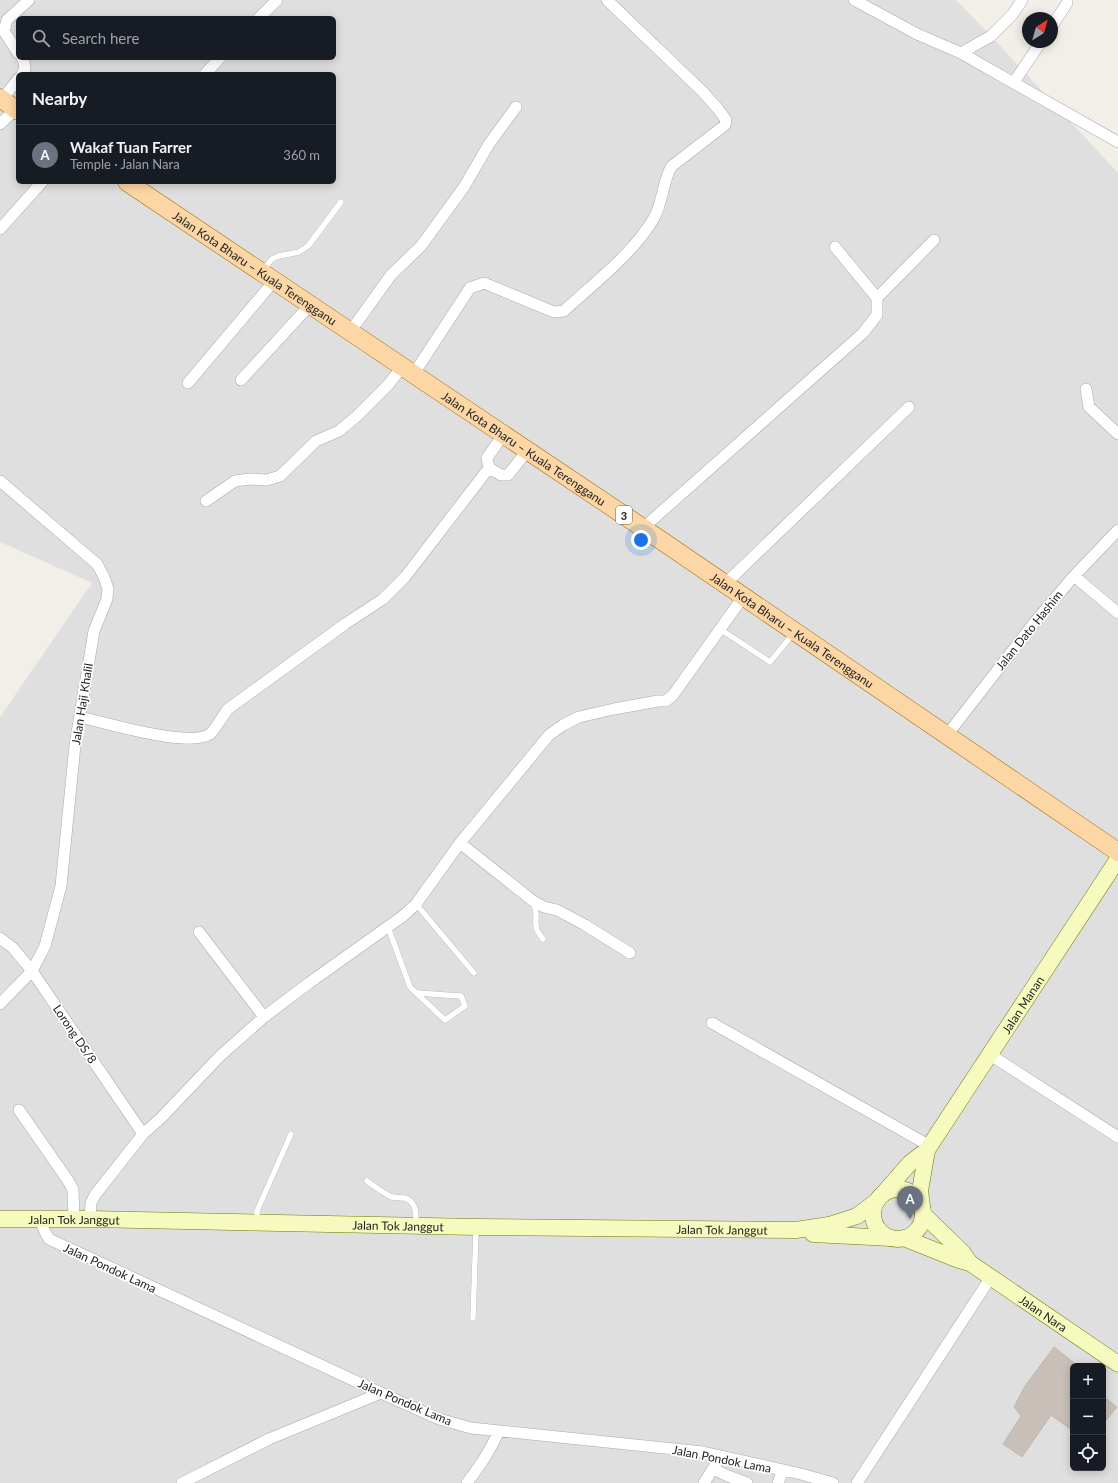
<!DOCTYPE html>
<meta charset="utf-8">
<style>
:root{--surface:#171b24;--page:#242831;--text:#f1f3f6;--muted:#9ea1a6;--line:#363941;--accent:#d40000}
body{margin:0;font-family:Lato,sans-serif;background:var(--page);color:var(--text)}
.controls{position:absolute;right:12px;bottom:12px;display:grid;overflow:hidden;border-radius:6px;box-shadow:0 2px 10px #0003}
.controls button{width:36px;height:36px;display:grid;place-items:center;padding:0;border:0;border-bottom:1px solid var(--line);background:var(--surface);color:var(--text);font:20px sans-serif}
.compass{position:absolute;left:1022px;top:12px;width:36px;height:36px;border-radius:50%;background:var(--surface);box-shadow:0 2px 10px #0003;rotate:37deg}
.you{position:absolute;left:641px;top:540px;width:14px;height:14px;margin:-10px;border:3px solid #fff;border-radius:50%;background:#1a73e8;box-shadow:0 0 0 6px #1a73e833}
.badge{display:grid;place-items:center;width:26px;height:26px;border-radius:50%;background:var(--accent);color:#fff;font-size:13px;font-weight:700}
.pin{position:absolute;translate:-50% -33px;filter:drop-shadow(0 1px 2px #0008)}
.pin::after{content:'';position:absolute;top:21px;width:14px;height:12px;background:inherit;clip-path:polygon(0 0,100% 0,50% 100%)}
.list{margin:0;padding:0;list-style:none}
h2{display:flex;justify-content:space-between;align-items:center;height:52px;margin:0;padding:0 16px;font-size:17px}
h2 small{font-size:13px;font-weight:400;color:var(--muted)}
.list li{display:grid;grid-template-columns:26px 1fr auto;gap:12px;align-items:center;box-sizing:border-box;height:60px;padding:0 16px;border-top:1px solid var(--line)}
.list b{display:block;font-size:15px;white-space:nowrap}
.list p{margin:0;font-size:13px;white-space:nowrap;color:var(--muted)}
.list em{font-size:13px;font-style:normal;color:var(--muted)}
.icon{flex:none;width:22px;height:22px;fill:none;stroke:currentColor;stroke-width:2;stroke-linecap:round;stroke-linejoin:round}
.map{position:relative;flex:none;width:1118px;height:1483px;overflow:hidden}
.search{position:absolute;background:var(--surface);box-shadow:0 2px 10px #0003;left:16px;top:16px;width:320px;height:44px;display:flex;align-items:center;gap:10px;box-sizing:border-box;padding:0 14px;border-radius:6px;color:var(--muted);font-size:15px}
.panel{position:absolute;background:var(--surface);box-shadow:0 2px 10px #0003;left:16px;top:72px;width:320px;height:112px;border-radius:6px}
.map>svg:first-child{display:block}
</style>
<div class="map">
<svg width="1118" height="1483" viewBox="0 0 1118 1483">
<rect width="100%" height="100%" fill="#f2efe9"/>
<path fill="#e0dfdf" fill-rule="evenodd" d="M 0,0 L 956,0 L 991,36 L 1118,173 L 1118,1483 L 0,1483 L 0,717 L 92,583 L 0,542 ZM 18,18 L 334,18 L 334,58 L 18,58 ZM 18,74 L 334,74 L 334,182 L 18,182 ZM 1073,1366 L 1103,1366 L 1103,1468 L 1073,1468 Z"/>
<path fill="#c7bfb8" stroke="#c4b6ab" d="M 1054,1347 L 1073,1362 L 1073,1431 L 1051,1415 L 1022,1457 L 1003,1444 L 1021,1416 L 1014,1407 L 1025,1386 Z
M 1103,1396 L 1117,1407 L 1103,1424 Z"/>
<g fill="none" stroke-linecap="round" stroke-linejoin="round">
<g stroke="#a9a9a9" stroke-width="6">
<path id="lane" d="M 263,270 L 272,259 L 279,256 L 299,252 L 308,246 L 341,202
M 720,629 L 770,662 L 793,634
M 533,901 C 534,905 536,910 536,914 C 536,928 534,927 543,939
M 416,904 L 474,973
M 388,927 L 410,987 L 445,1020 L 465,1006 L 461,996 L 417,993
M 367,1181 C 375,1187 383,1193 392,1197 C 396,1198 400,1197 404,1198 C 417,1201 416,1214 416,1225
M 257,1221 L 257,1211 L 291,1134
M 473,1318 L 476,1229"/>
</g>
<g stroke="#a9a9a9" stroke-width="12">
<path id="street" d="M 854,0 L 917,34 L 961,53 L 1118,142
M 259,18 L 277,0
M 1052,26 L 1067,3
M 18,53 L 4,31 L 7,20 L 29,0
M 961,53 L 991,36 L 1013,14 L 1022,0
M 22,74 L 25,70 L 24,61 L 22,58
M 205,74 L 220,58
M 1014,82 L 1041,42
M 2,100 L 18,79
M 0,124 L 16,109
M 0,229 L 42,182
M 835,247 L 877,298
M 350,332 L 391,275 L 421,246 L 464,187 L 489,144 L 516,107
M 413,375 L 470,288 L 484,283 L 554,312 L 564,311 C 594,283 633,254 654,218 C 663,203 663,178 672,166 L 725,125 L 726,120 L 718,109 L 703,92 L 607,0
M 241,380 L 310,305
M 188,383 L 274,281
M 1086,389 L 1089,407 L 1118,434
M 489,468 L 501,475 L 508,475 L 527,451
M 0,481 L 97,564 L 104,577 L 108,589 L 107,599 L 94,631 L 75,745 L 61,886 L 45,946 L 32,971 L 0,1004
M 206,501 L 235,481 L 250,479 L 267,480 L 280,476 L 316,441 L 339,431 L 357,416 L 388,385 L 402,367
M 643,528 L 863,333 L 877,315 L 877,298 L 934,240
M 1074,576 L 1118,613
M 725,584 L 909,407
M 80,717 C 107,723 189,748 210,734 C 214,731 224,714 228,709 L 345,624 L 383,599 L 405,577 L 489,468 L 487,458 L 503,435
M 947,735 L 1034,623 L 1074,576 L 1118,530
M 460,843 L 533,901 L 544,907 L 557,910 L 585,925 L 630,953
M 199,932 L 264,1017
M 0,938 L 13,948 L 32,971 L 143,1134
M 712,1023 L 930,1146
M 989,1054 L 1118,1137
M 19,1110 L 69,1182 L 73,1190 L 74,1219
M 90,1219 L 91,1203 L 95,1195 L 143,1134 L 161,1118 L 220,1056 L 264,1017 L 309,983 L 403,916 L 416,904 L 460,843 L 549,735 L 563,725 L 579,717 L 614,709 L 658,701 L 666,701 L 673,695 L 743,597
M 40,1220 L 45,1232 L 49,1239 L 381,1393 L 439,1419 L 471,1428 L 703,1452 L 801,1474 L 833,1483
M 713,1469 L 728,1476 L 747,1483
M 182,1483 L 269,1439 L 381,1393
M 467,1483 C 481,1464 489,1453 499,1431
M 704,1483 L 716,1464
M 778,1483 L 783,1470
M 857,1483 L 991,1277"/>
</g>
<g stroke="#707d05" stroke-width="17">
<g id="secondary">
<circle cx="898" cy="1214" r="25"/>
<path id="s1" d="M 882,1195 L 910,1163 L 927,1150 L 1118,859"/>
<path d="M 922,1206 L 920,1191 L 927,1150"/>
<path id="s2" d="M 923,1214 L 963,1253 L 970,1263 L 1118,1364"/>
<path id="s3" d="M 0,1219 L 90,1219 L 476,1227 L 796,1230 L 829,1225 L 857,1216 L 877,1201"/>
<path d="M 813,1234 L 891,1238"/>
<path d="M 904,1238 L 959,1260 L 970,1263"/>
</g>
</g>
<g stroke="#a06b00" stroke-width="19">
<g id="primary">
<path d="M 0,98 L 18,111"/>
<path id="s4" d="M 127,182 L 643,528 L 1118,852"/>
</g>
</g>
<use href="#lane" stroke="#fff" stroke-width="5.5"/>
<use href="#street" stroke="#fff" stroke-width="11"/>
<use href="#secondary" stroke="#f7fabf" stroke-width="16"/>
<use href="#primary" stroke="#fcd6a4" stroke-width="18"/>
</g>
<g text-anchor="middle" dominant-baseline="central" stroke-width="3.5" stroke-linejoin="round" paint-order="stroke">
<rect fill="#fff" stroke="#646464" stroke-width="1" x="616" y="506" width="16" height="18" rx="3"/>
<g font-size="11" font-weight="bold" fill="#222">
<text x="624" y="515">3</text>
</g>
<g font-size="12" fill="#222" stroke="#fff">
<text stroke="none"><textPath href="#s4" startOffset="154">Jalan Kota Bharu – Kuala Terengganu</textPath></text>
<text stroke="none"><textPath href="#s4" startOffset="478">Jalan Kota Bharu – Kuala Terengganu</textPath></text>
<text stroke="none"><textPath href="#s4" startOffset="802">Jalan Kota Bharu – Kuala Terengganu</textPath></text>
<text transform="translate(1029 630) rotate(-51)">Jalan Dato Hashim</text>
<text transform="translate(82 704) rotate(-81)">Jalan Haji Khalil</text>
<text stroke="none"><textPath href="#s1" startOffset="238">Jalan Manan</textPath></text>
<text transform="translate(75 1034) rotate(56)">Lorong DS/8</text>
<text stroke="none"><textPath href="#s3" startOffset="74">Jalan Tok Janggut</textPath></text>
<text stroke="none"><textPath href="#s3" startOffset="398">Jalan Tok Janggut</textPath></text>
<text stroke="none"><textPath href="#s3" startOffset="722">Jalan Tok Janggut</textPath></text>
<text transform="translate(110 1268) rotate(25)">Jalan Pondok Lama</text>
<text stroke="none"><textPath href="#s2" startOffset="157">Jalan Nara</textPath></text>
<text transform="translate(405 1402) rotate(23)">Jalan Pondok Lama</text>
<text transform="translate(722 1459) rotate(11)">Jalan Pondok Lama</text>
</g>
</g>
</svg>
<div class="controls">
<button>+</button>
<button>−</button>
<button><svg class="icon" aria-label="locate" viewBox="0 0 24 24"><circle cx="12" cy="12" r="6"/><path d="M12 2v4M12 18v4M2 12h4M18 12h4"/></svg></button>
</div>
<svg class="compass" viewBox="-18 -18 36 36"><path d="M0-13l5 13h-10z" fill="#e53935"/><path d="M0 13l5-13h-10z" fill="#9ea1a6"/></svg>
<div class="you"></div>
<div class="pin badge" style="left:910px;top:1219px;background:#6b7280">A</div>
<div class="search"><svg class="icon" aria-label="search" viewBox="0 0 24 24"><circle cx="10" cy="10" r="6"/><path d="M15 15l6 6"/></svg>Search here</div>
<section class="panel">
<h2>Nearby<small></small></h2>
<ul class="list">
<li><span class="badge" style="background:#6b7280">A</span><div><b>Wakaf Tuan Farrer</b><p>Temple · Jalan Nara</p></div><em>360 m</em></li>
</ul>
</section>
</div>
